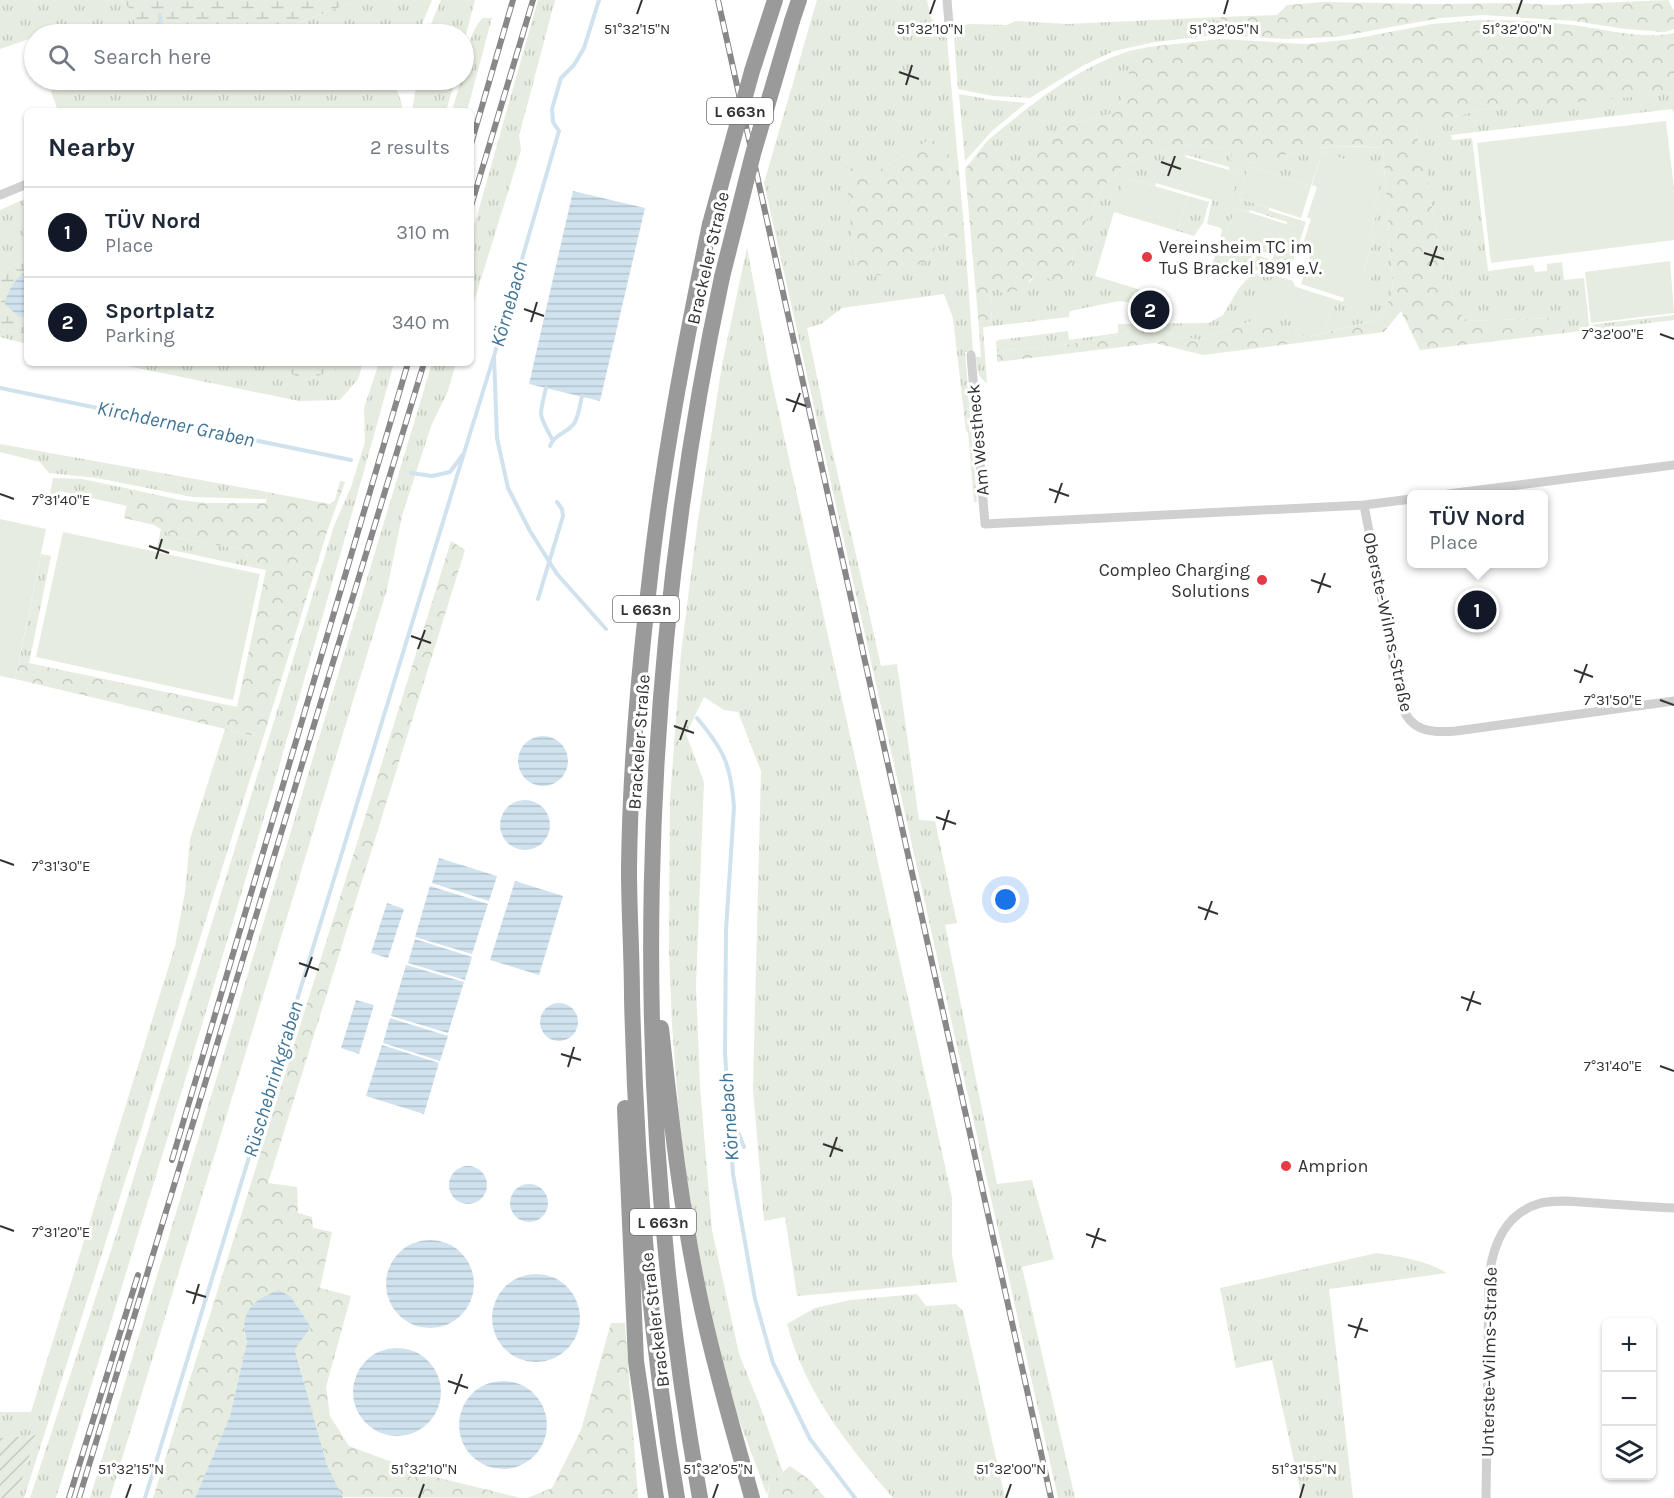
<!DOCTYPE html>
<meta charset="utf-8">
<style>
:root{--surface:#fff;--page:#f2f2f3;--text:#1f2937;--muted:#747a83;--line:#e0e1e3;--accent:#111827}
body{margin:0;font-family:Karla,sans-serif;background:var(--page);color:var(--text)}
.controls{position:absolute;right:18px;bottom:18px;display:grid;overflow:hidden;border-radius:9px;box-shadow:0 2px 4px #0004}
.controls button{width:54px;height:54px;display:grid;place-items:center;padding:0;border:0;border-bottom:2px solid var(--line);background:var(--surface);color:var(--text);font:30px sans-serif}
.you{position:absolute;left:1006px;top:900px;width:21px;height:21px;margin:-15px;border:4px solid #fff;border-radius:50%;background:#1a73e8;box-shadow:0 0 0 9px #1a73e833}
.badge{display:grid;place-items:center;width:39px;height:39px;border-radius:50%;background:var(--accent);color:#fff;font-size:20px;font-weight:700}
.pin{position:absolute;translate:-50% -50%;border:3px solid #fff;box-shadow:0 2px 6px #0006}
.popup{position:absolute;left:1407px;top:490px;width:141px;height:78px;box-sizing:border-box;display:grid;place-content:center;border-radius:9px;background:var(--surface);filter:drop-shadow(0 2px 4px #0005);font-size:20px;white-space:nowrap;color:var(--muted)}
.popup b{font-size:22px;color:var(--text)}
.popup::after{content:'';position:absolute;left:50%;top:100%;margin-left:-12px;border:12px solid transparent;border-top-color:var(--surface)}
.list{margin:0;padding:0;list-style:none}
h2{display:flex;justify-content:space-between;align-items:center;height:78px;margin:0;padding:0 24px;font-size:26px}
h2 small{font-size:20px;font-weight:400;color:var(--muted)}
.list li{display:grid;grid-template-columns:39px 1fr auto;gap:18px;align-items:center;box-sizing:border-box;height:90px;padding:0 24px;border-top:2px solid var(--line)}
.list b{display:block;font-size:22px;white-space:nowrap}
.list p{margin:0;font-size:20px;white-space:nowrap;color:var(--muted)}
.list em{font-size:20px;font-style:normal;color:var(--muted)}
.icon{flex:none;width:33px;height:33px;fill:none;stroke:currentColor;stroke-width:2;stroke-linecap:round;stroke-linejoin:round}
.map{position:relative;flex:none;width:1674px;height:1498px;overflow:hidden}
.search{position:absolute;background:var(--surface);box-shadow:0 2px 4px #0004;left:24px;top:24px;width:450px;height:66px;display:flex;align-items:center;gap:15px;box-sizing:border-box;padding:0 21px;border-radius:33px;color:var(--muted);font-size:22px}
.panel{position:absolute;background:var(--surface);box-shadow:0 2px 4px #0004;left:24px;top:108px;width:450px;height:258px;border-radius:9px}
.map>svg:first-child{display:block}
</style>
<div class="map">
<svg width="1674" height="1498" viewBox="0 0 1674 1498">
<defs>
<pattern id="grass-tufts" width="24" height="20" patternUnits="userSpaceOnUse" patternTransform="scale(1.5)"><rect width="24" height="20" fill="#e6ecdf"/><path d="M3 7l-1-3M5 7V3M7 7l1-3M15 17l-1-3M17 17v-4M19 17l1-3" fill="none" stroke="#c6cbc0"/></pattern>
<pattern id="forest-crowns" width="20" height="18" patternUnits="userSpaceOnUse" patternTransform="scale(1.5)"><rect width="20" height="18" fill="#e6ecdf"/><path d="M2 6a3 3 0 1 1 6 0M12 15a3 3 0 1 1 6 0" fill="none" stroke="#c6cbc0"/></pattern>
<pattern id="wetland-marsh" width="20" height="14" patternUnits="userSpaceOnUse" patternTransform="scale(1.5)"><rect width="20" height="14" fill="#e6ecdf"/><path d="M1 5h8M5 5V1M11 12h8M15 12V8" fill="none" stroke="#c6cbc0"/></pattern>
<pattern id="garden-furrows" width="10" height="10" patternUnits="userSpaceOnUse" patternTransform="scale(1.5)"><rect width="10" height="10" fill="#e6ecdf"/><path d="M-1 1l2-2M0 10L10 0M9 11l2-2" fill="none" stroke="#c6cbc0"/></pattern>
<pattern id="water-rules" width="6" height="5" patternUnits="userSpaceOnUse" patternTransform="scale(1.5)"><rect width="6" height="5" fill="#cfe2ee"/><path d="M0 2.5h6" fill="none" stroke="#b2c2cd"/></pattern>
</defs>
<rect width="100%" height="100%" fill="#fff"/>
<path fill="url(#grass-tufts)" d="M 0,0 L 121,0 L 129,8 L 140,34 L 34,34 L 34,45 L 32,38 L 0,49 Z
M 357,0 L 432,0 L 418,34 L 272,34 Z
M 441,0 L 475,0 L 464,42 L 464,34 L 427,34 Z
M 538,0 L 555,0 L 519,136 L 521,150 L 471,311 L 471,237 Z
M 817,0 L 927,0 L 931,18 L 944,30 L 947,39 L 961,194 L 951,185 L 949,149 L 931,139 L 872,174 L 925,262 L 945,235 L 965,240 L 973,351 L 965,352 L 977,502 L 974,502 L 968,432 L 966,431 L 953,318 L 944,294 L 842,308 L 821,324 L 807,328 L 828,431 L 881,666 L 897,664 L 919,820 L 935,821 L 957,923 L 945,925 L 997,1184 L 1032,1180 L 1054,1259 L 1022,1267 L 1075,1498 L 1058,1498 L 764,183 Z
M 1219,17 L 1239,36 L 1207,36 L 1155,42 L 1114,51 L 1082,66 L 1030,98 L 993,96 L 958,89 L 954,39 L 957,27 L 970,24 L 1007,25 L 1016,21 L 1067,24 Z
M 483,18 L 492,18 L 467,111 L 452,111 L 461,80 L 464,80 C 464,63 470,28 483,18 Z
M 1129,51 L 1129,82 L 1115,113 L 1071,124 L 1041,145 L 1012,170 L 988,140 C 1033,103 1073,70 1129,51 Z
M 47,80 L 395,80 C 395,91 403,100 402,111 L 58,111 Z
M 417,80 L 455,80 L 446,111 L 412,111 Z
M 1674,93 L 1674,113 L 1672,109 L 1451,135 L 1452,140 L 1472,138 L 1488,271 L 1533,265 L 1535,272 L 1547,271 L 1547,264 L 1562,262 L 1564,280 L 1584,278 L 1589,325 L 1674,315 L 1674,320 L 1565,333 L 1564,323 L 1555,318 L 1464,321 L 1442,268 L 1422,148 L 1416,136 L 1417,126 L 1426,121 L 1438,121 L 1488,108 Z
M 959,94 L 993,100 L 1026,103 L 992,131 L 965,161 Z
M 1183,145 L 1222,148 L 1234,151 L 1244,165 L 1251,162 L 1263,166 C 1270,163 1277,157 1284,155 C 1314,144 1353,146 1383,148 L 1393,292 L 1380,319 L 1308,337 L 1252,321 L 1199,340 L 1140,328 L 1119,335 L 1071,344 L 997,351 L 996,342 L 998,340 L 1068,331 L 1069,340 L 1118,333 L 1118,324 L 1209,323 L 1223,315 L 1239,288 L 1250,276 L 1258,273 L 1266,273 L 1293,281 L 1295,287 L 1271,279 L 1324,331 L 1334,299 L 1343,302 L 1344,298 L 1363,303 L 1372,273 L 1364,270 L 1374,239 L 1369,237 L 1379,206 L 1374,204 L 1384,172 L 1322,152 L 1311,186 L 1249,166 L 1239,198 L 1269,208 L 1268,210 L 1306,222 L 1288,276 L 1266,269 L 1251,271 L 1257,255 L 1272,260 L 1274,255 L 1289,260 L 1298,228 L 1287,224 L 1287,222 L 1250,210 L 1249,212 L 1235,208 L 1225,240 L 1239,245 L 1238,249 L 1253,254 L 1247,273 L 1227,277 L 1210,274 L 1222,231 L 1221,228 L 1207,224 L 1212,200 L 1230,204 L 1239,173 L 1229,170 L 1229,167 L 1186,155 L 1185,157 L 1175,154 L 1166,186 L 1156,183 L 1155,186 L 1124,177 L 1179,227 L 1188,196 L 1209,202 L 1203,223 L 1194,236 L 1114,212 L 1095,276 L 1168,298 L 1162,302 L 1161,307 L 1119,301 L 1070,311 L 1069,317 L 992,326 L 990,292 L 996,286 L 1030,282 L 1036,274 L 1071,274 L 1074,245 L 1103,187 L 1123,166 L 1151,154 Z
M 27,198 L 27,257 L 0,274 L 0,210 Z
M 747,247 L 771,377 L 952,1198 L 952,1255 L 957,1282 L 797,1296 L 785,1217 L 764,1221 L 753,1088 L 761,771 L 738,712 L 724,710 L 704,697 L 686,734 L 704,782 L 696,986 L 700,1087 L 712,1230 L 739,1354 L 760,1406 L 783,1472 L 769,1484 L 767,1495 L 729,1393 L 697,1256 L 679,1114 L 672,1025 L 669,952 L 670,799 L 681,653 L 698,520 L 722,365 Z
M 0,326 L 2,329 L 27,334 L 27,344 L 0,337 Z
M 983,327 L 987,383 C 977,376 977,370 976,357 L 981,357 L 979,328 Z
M 113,363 L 270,363 L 305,380 L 334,371 L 339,363 L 363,363 L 358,379 L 340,400 L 299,401 Z
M 379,363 L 394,363 C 289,744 174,1121 56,1498 L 30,1498 L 116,1235 L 334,526 L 351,487 L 365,442 L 364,408 Z
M 432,363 L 456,363 L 448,391 L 431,426 L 402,516 L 387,589 L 110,1498 L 90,1498 Z
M 0,444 L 267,492 L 266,499 L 192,497 L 97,478 L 49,473 L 40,462 L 0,452 Z
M 53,478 L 82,479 L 130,489 L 127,506 L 60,491 L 56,507 L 48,505 Z
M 161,529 L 174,537 L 239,549 L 266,570 L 157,547 Z
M 41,554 L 51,556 L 29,663 L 19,661 Z
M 225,729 L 263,738 L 168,1040 L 140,1134 L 24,1498 L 16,1498 L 36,1435 L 0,1438 L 0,1412 L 31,1412 L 175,946 L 185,892 L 190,839 Z
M 1377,1253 C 1402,1257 1425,1260 1447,1273 L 1329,1289 L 1353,1498 L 1302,1498 L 1272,1360 L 1236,1368 L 1220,1288 Z
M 917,1294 L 926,1306 L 956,1304 L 963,1311 L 1005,1498 L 893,1498 C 848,1445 805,1393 787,1324 L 815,1308 L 850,1300 Z"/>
<path fill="url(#forest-crowns)" d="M 1668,0 L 1674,11 L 1674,29 L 1665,32 L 1625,29 L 1574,21 L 1483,15 L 1441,18 L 1336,37 L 1284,39 L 1239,36 L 1219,17 L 1277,15 L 1287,5 L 1324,2 L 1434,4 L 1520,3 L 1550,5 Z
M 1480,20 C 1511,20 1541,21 1573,25 C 1603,29 1644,40 1674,33 L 1674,93 L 1578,102 L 1488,108 L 1438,121 L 1426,121 L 1417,126 L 1416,136 L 1422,147 L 1442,268 L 1464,321 L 1555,318 L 1564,323 L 1565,333 L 1420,350 L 1401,311 L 1384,332 L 1203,355 L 1155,343 L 997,362 L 997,351 L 1071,344 L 1119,335 L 1140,328 L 1199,340 L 1252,321 L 1309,337 L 1380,319 L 1393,292 L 1383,148 C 1353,145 1313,145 1284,155 C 1277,158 1270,163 1263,166 L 1251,162 L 1244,165 L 1236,165 L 1230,159 L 1233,151 L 1222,148 L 1183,145 L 1151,154 L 1123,166 L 1103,187 L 1074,245 L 1071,274 L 1059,283 L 1036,274 L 1019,291 L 1002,293 L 996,286 L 990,292 L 992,326 L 979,328 L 965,169 L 988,140 L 1012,170 L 1041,145 L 1071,124 L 1115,113 L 1129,82 L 1129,51 L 1149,47 L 1220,39 L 1305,44 L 1353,39 L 1432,24 Z
M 931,139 L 949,149 L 951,185 L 961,194 L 965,240 L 945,235 L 925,262 L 885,277 L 854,268 L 846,167 L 872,174 Z
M 340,481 L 345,482 L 327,532 L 263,738 L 15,679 L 19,661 L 237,707 L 266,570 L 239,549 L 174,537 L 154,525 L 124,518 L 130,489 L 180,500 L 207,503 L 266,503 L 267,492 L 330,504 L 335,500 Z
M 451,541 L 465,550 L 268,1183 L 297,1187 L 298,1213 L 312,1217 L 313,1228 L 332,1232 L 320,1288 L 351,1296 L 326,1387 L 330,1416 L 349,1446 L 427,1475 L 521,1498 L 342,1497 L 327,1465 L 295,1351 C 298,1342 306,1336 311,1327 L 291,1297 L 244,1333 L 247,1342 L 230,1416 L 195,1498 L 153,1498 Z
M 611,1323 L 625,1323 L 638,1498 L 527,1498 L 552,1488 L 581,1430 Z
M 790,1466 L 811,1481 L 825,1498 L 768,1498 L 769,1484 Z"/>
<path fill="url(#wetland-marsh)" d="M 121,0 L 357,0 L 272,34 L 140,34 L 129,8 Z
M 27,257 L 27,334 L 2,329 L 0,326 L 0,274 Z
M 270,363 L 339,363 L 334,371 L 304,380 Z"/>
<path fill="url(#garden-furrows)" d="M 36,1435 L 16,1498 L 0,1498 L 0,1438 Z"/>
<path fill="#e6ecdf" d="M 1666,121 L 1674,188 L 1674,240 L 1491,263 L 1477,143 Z
M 1322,152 L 1384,172 L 1374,204 L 1379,206 L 1369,237 L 1374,239 L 1364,269 L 1373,273 L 1363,304 L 1301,284 L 1311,253 L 1301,250 L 1311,219 L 1307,217 L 1317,187 L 1312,185 Z
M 1175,154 L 1239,173 L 1230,205 L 1166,186 Z
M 1249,166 L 1311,186 L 1301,218 L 1239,198 Z
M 1124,177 L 1188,196 L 1179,227 L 1115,209 Z
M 1235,208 L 1299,228 L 1289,260 L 1225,240 Z
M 1670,261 L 1674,313 L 1591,323 L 1585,272 Z
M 1271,279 L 1334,299 L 1324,331 L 1261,311 Z
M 0,519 L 46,529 L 15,679 L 0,676 Z
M 63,532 L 260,574 L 233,700 L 36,657 Z"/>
<path fill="url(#water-rules)" d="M 573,191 L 645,208 L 600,401 L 529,384 Z
M 27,271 L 27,318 L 18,316 L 5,304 C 9,289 14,279 27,271 Z
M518 761a25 25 0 1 1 50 0a25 25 0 1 1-50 0Z
M500 825a25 25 0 1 1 50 0a25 25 0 1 1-50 0Z
M 439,858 L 497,876 L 489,901 L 432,883 Z
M 515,881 L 563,896 L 539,975 L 490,960 Z
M 430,886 L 488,904 L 472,954 L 415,937 Z
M 387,903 L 404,909 L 388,958 L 371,953 Z
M 415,939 L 472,957 L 465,980 L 408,963 Z
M 406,965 L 464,982 L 448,1033 L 391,1016 Z
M 356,1000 L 374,1005 L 359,1054 L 341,1048 Z
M540 1022a19 19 0 1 1 38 0a19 19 0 1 1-38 0Z
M 390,1018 L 448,1036 L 440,1061 L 383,1043 Z
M 382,1045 L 439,1063 L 424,1114 L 366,1096 Z
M449 1185a19 19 0 1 1 38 0a19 19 0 1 1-38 0Z
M510 1203a19 19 0 1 1 38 0a19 19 0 1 1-38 0Z
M386 1284a44 44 0 1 1 88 0a44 44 0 1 1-88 0Z
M492 1318a44 44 0 1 1 88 0a44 44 0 1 1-88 0Z
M 279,1290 L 291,1297 L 311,1327 C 306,1336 298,1342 295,1351 L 327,1465 L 343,1498 L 195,1498 L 230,1416 L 247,1342 C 238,1312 253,1300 279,1290 Z
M353 1392a44 44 0 1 1 88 0a44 44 0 1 1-88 0Z
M459 1425a44 44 0 1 1 88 0a44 44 0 1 1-88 0Z"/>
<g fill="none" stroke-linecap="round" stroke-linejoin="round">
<path stroke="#cfe2ee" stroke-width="4" d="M 599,0 L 584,48 L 574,65 L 561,78 L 552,109 L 553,122 L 559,131 L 494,356 L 497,438 L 508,488 L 530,531 L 557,574 L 606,629
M 160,15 L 162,34
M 166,80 L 166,88
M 0,388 L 351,460
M 546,388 C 539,418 538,412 552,439
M 550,446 C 555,433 569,433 575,422 C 579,414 580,404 582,396
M 411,473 L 432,476 L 450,472 L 464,453 L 493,359
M 538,599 L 563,516 L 562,509 L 557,502
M 697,718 C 724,750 731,765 734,807 L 726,930 L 725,1053 L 733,1174 L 755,1299 L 773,1363 L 810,1439 L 855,1498
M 730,1112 L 744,1147
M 145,1498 L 464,453"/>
<path stroke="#d0d0d0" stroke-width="9" d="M 947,0 L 949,24
M 0,195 L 27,184
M 971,355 L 985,524 L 1364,505
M 1448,494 L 1674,465
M 1411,499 L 1364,505 L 1402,706 C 1411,732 1432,733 1456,731 L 1674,701
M 1486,1498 L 1489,1277 C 1493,1244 1505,1213 1541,1203 C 1558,1199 1578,1202 1596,1203 C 1622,1205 1648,1207 1674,1208"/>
<path stroke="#9a9a9a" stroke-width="16" d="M 792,21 L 799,0
M 661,1028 C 671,1119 681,1210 700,1299 C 714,1366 734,1432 752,1498
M 625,1108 L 636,1361 L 656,1498
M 677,1498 C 649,1333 636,1165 632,998 C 632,955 629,912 629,869 C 630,775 638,680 649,586 C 662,464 685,344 710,224
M 700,1498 C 627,1095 637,678 722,277"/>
<g stroke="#888" stroke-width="6">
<path id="rail" d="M 718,0 L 1051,1498
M 471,144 L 513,0
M 471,206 L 533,0
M 172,1160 L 408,363
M 69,1498 L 138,1275
M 79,1498 L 424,363"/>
</g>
<use href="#rail" stroke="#fff" stroke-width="4" stroke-dasharray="11" stroke-linecap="butt"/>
<path stroke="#9a9a9a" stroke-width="16" d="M 710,224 L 752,71 L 775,0
M 722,277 L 753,154 L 792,21"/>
</g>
<path fill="none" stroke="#333" stroke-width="2" d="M 637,14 L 642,0M 930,14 L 935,0M 1224,14 L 1228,0M 1517,14 L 1522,0M 899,72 L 919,79M 906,85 L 912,65M 1161,162 L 1181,169M 1168,176 L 1175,156M 1424,253 L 1444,259M 1430,266 L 1437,246M 524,309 L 544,316M 531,322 L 537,302M 1660,334 L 1674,339M 786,399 L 806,406M 793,412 L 800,393M 1049,489 L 1069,496M 0,494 L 14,499M 1055,503 L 1062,483M 149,546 L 169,553M 156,559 L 162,539M 1311,580 L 1331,587M 1318,593 L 1325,573M 411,636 L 431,643M 418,649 L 425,630M 1574,670 L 1593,677M 1580,683 L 1587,664M 1660,700 L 1674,705M 674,726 L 694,733M 680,740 L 687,720M 936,817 L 956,824M 943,830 L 949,810M 0,860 L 14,865M 1198,907 L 1218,914M 1205,920 L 1212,901M 299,963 L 319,970M 305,977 L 312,957M 1461,997 L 1481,1004M 1467,1011 L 1474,991M 561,1054 L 581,1060M 1660,1066 L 1674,1071M 568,1067 L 574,1047M 823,1144 L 843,1151M 830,1157 L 837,1137M 0,1226 L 14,1231M 1086,1234 L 1106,1241M 1092,1248 L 1099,1228M 186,1291 L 206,1297M 193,1304 L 199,1284M 1348,1325 L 1368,1331M 1355,1338 L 1362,1318M 448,1381 L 468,1388M 455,1394 L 462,1374M 126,1498 L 131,1484M 419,1498 L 424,1484M 713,1498 L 718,1484M 1006,1498 L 1011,1484M 1300,1498 L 1304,1484"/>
<g fill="#e63946" stroke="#fff" stroke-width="2">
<circle cx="1147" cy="257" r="6"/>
<circle cx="1262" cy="580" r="6"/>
<circle cx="1286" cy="1166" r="6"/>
</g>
<g text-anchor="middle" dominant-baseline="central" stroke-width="6" stroke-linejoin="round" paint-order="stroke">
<g fill="#fff" stroke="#707070" stroke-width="1.5">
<rect x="707" y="98" width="66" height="26" rx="4.5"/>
<rect x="613" y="596" width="66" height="26" rx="4.5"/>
<rect x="630" y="1209" width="66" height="26" rx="4.5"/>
</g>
<g font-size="16" font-weight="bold" fill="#333">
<text x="740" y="111">L 663n</text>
<text x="646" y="609">L 663n</text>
<text x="663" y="1222">L 663n</text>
</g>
<g font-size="18" fill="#333" stroke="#fff" text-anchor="start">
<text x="1159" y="247">Vereinsheim TC im<tspan x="1159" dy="21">TuS Brackel 1891 e.V.</tspan></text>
<text x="1250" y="570" text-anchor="end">Compleo Charging<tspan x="1250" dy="21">Solutions</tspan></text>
<text x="1298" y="1166">Amprion</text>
</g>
<g font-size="18" fill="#333" stroke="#fff">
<text transform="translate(708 258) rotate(-77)">Brackeler Straße</text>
<text transform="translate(978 440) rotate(-95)">Am Westheck</text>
<text transform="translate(1388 622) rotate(78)">Oberste-Wilms-Straße</text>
<text transform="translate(639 742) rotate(-86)">Brackeler Straße</text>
<text transform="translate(655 1320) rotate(-97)">Brackeler Straße</text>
<text transform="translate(1489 1362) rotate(-89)">Unterste-Wilms-Straße</text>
</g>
<g font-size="20" font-style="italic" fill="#3f7597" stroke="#fff">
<text transform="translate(509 304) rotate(-74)">Körnebach</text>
<text transform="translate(176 424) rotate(12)">Kirchderner Graben</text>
<text transform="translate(273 1079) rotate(-73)">Rüschebrinkgraben</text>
<text transform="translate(729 1117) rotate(-94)">Körnebach</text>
</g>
</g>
<g font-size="15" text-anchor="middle" fill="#333" stroke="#fff" stroke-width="6" stroke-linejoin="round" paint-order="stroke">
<text x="637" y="34">51°32'15"N</text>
<text x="930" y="34">51°32'10"N</text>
<text x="1224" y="34">51°32'05"N</text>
<text x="1517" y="34">51°32'00"N</text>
<text x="1613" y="339">7°32'00"E</text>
<text x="61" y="505">7°31'40"E</text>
<text x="1613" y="705">7°31'50"E</text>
<text x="61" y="871">7°31'30"E</text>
<text x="1613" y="1071">7°31'40"E</text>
<text x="61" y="1237">7°31'20"E</text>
<text x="131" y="1474">51°32'15"N</text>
<text x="424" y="1474">51°32'10"N</text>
<text x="718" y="1474">51°32'05"N</text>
<text x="1011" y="1474">51°32'00"N</text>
<text x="1304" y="1474">51°31'55"N</text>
</g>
</svg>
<div class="controls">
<button>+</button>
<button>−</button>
<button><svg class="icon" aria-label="layers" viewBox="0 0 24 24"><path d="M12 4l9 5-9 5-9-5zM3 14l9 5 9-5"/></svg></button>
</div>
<div class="you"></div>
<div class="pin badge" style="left:1477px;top:610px">1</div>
<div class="popup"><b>TÜV Nord</b>Place</div>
<div class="pin badge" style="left:1150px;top:310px">2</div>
<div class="search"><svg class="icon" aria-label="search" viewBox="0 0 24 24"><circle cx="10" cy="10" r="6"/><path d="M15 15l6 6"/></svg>Search here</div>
<section class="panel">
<h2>Nearby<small>2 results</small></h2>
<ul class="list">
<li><span class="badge">1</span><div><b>TÜV Nord</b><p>Place</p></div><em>310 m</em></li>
<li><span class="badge">2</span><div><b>Sportplatz</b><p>Parking</p></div><em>340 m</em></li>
</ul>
</section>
</div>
